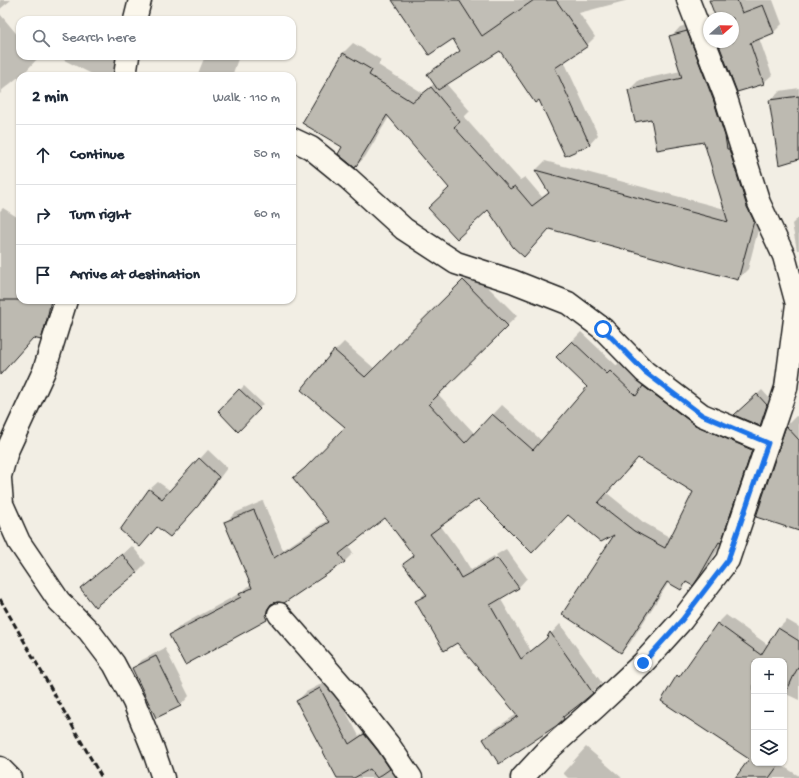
<!DOCTYPE html>
<meta charset="utf-8">
<style>
:root{--surface:#fff;--page:#f2f2f3;--text:#1f2937;--muted:#747a83;--line:#e0e1e3}
body{margin:0;font-family:"Gochi Hand",sans-serif;background:var(--page);color:var(--text)}
.controls{position:absolute;right:12px;bottom:12px;display:grid;overflow:hidden;border-radius:8px;box-shadow:0 1px 3px #0004}
.controls button{width:36px;height:36px;display:grid;place-items:center;padding:0;border:0;border-bottom:1px solid var(--line);background:var(--surface);color:var(--text);font:20px sans-serif}
.compass{position:absolute;left:703px;top:12px;width:36px;height:36px;border-radius:50%;background:var(--surface);box-shadow:0 1px 3px #0004;rotate:70deg}
.stop{position:absolute;width:12px;height:12px;margin:-9px;border:3px solid #1a73e8;border-radius:50%;background:#fff}
.stop.end{background:#1a73e8;border-color:#fff;box-shadow:0 1px 4px #0008}
.list{margin:0;padding:0;list-style:none}
h2{display:flex;justify-content:space-between;align-items:center;height:52px;margin:0;padding:0 16px;font-size:17px}
h2 small{font-size:13px;font-weight:400;color:var(--muted)}
.list li{display:grid;grid-template-columns:26px 1fr auto;gap:12px;align-items:center;box-sizing:border-box;height:60px;padding:0 16px;border-top:1px solid var(--line)}
.list b{display:block;font-size:15px;white-space:nowrap}
.list em{font-size:13px;font-style:normal;color:var(--muted)}
.icon{flex:none;width:22px;height:22px;fill:none;stroke:currentColor;stroke-width:2;stroke-linecap:round;stroke-linejoin:round}
.map{position:relative;flex:none;width:799px;height:778px;overflow:hidden}
.search{position:absolute;background:var(--surface);box-shadow:0 1px 3px #0004;left:16px;top:16px;width:280px;height:44px;display:flex;align-items:center;gap:10px;box-sizing:border-box;padding:0 14px;border-radius:12px;color:var(--muted);font-size:15px}
.panel{position:absolute;background:var(--surface);box-shadow:0 1px 3px #0004;left:16px;top:72px;width:280px;height:232px;border-radius:12px}
.map>svg:first-child{display:block}
</style>
<div class="map">
<svg width="799" height="778" viewBox="0 0 799 778">
<rect width="100%" height="100%" fill="#f2eee4"/>
<filter id="ink" filterUnits="userSpaceOnUse"><feTurbulence type="fractalNoise" baseFrequency=".025" numOctaves="2"/><feDisplacementMap in="SourceGraphic" scale="8" xChannelSelector="R" yChannelSelector="G"/><feConvolveMatrix kernelMatrix="1 2 1 2 8 2 1 2 1" color-interpolation-filters="sRGB"/></filter>
<g filter="url(#ink)">
<path fill="#0003" fill-rule="evenodd" d="M 0,0 L 11,0 L 0,9 Z
M 393,0 L 627,0 L 625,1 L 579,13 L 595,37 L 587,45 L 564,61 L 598,135 L 590,144 L 565,155 L 540,99 L 500,50 L 453,38 Z
M 710,0 L 773,0 L 782,24 L 774,32 L 759,38 L 772,75 L 763,83 L 719,42 L 733,42 L 733,18 L 717,18 Z
M 0,14 L 20,38 L 20,56 L 35,56 L 37,59 L 26,71 L 1,91 L 2,92 L 0,94 Z
M 697,22 L 763,211 L 748,269 L 738,279 L 549,228 L 488,209 L 450,188 L 389,117 L 365,157 L 355,167 L 343,147 L 343,53 L 353,43 L 381,60 L 378,65 L 423,93 L 441,78 L 470,111 L 464,117 L 520,180 L 525,177 L 542,197 L 549,192 L 536,170 L 545,161 L 725,209 L 705,141 L 652,118 L 629,90 L 639,80 L 681,71 L 671,37 L 680,27 Z
M 66,56 L 122,56 L 116,72 L 113,76 L 96,76 L 64,60 Z
M 205,56 L 239,56 L 232,76 L 197,76 Z
M 799,88 L 799,158 L 770,101 L 780,91 Z
M 3,208 L 20,219 L 20,300 L 57,300 L 48,331 L 40,339 L 33,337 L 0,375 L 0,211 Z
M 799,217 L 799,250 L 797,250 L 792,224 Z
M 473,272 L 517,316 L 438,394 L 475,434 L 502,405 L 542,441 L 588,387 L 557,357 L 581,332 L 617,366 L 620,362 L 645,386 L 653,378 L 761,441 L 725,538 L 708,566 L 702,575 L 692,584 L 688,582 L 681,588 L 669,582 L 630,643 L 621,652 L 617,532 L 568,514 L 478,497 L 440,525 L 462,555 L 471,570 L 494,556 L 516,586 L 518,586 L 496,555 L 506,549 L 527,578 L 518,588 L 500,598 L 531,651 L 549,636 L 560,624 L 602,683 L 555,726 L 484,739 L 493,730 L 517,714 L 457,642 L 417,601 L 426,592 L 405,564 L 414,555 L 385,517 L 349,546 L 353,553 L 344,562 L 276,601 L 276,604 L 274,606 L 276,610 L 267,619 L 186,663 L 171,635 L 180,626 L 242,592 L 251,584 L 226,522 L 235,513 L 263,501 L 283,550 L 328,520 L 294,478 L 314,460 L 346,427 L 335,351 L 344,342 L 375,369 ZM 638,457 L 694,492 L 671,538 L 643,522 L 607,493 Z
M 244,386 L 263,404 L 238,430 L 219,411 Z
M 762,390 L 771,400 L 764,421 L 760,425 L 736,415 Z
M 796,416 L 799,417 L 799,530 L 757,516 L 788,424 Z
M 208,450 L 227,468 L 206,496 L 178,527 L 157,527 L 140,545 L 149,490 L 158,482 L 171,491 Z
M 132,546 L 146,563 L 137,572 L 95,606 L 81,589 L 90,580 Z
M 726,615 L 768,645 L 778,629 L 787,620 L 799,627 L 799,700 L 784,693 L 784,661 L 754,661 L 754,703 L 717,624 Z
M 165,648 L 189,696 L 181,705 L 157,717 L 133,669 L 142,660 Z
M 329,680 L 359,736 L 373,725 L 408,778 L 338,778 L 297,701 L 306,692 Z
M 586,747 L 622,778 L 568,778 L 563,773 Z
M 754,755 L 754,763 L 778,763 L 799,776 L 799,778 L 736,778 Z"/>
<path fill="#bdbab1" stroke="#1c1c1c" fill-rule="evenodd" d="M 392,0 L 459,0 L 482,36 L 534,0 L 556,0 L 588,46 L 555,68 L 590,145 L 565,156 L 539,100 L 535,103 L 500,51 L 438,90 L 427,74 L 460,51 L 453,39 L 429,55 Z
M 709,0 L 737,0 L 742,13 L 763,5 L 774,33 L 750,43 L 764,84 L 737,92 L 718,42 L 733,42 L 733,18 L 716,18 Z
M 687,31 L 713,99 L 725,136 L 727,149 L 729,149 L 747,207 L 754,221 L 738,280 L 549,229 L 524,257 L 513,247 L 488,210 L 457,239 L 428,208 L 449,188 L 387,115 L 355,168 L 338,154 L 342,147 L 302,123 L 343,53 L 372,70 L 369,75 L 412,102 L 431,87 L 460,122 L 454,127 L 510,189 L 515,186 L 532,206 L 549,193 L 535,170 L 728,222 L 704,142 L 657,150 L 651,119 L 635,122 L 628,90 L 682,78 L 669,36 Z
M 799,96 L 799,159 L 779,165 L 769,100 Z
M 463,280 L 508,326 L 429,404 L 465,443 L 492,414 L 533,450 L 587,387 L 556,357 L 572,341 L 607,374 L 610,371 L 636,396 L 643,386 L 695,425 L 752,450 L 721,543 L 719,542 L 699,577 L 693,586 L 686,582 L 681,590 L 667,582 L 621,653 L 562,614 L 614,535 L 601,542 L 568,515 L 532,553 L 478,499 L 430,534 L 453,564 L 461,578 L 497,558 L 519,588 L 490,605 L 521,659 L 546,639 L 550,632 L 593,693 L 580,704 L 563,717 L 564,719 L 556,726 L 499,764 L 483,739 L 518,716 L 457,643 L 444,651 L 415,601 L 427,595 L 403,564 L 414,556 L 385,518 L 339,554 L 345,562 L 284,603 L 277,602 L 271,604 L 267,610 L 267,614 L 265,615 L 267,620 L 185,665 L 169,635 L 241,597 L 239,594 L 252,588 L 224,522 L 254,510 L 274,558 L 329,522 L 293,478 L 305,468 L 345,427 L 301,390 L 334,350 L 365,377 ZM 638,458 L 693,492 L 665,548 L 634,531 L 598,503 Z
M 0,300 L 51,300 L 47,319 L 41,340 L 33,338 L 0,375 Z
M 239,389 L 260,409 L 238,432 L 218,411 Z
M 757,394 L 767,405 L 760,426 L 734,415 Z
M 786,426 L 799,440 L 799,531 L 756,517 Z
M 199,458 L 219,477 L 198,506 L 170,537 L 157,527 L 140,547 L 120,530 L 149,489 L 162,499 Z
M 122,554 L 137,573 L 95,607 L 80,588 Z
M 717,623 L 761,655 L 778,628 L 799,641 L 799,666 L 795,673 L 785,695 L 784,694 L 784,661 L 754,661 L 754,763 L 780,763 L 769,778 L 735,778 L 749,759 L 661,701 L 677,675 L 679,677 Z
M 156,656 L 181,706 L 156,718 L 132,668 Z
M 320,688 L 349,744 L 364,734 L 378,751 L 390,769 L 377,778 L 370,769 L 354,778 L 337,778 L 296,701 Z"/>
<g fill="none" stroke-linecap="round" stroke-linejoin="round">
<g stroke="#1c1c1c" stroke-width="25">
<path id="minor" d="M 135,20 L 140,0
M 125,76 L 128,56
M 292,139 L 311,148 L 349,179 L 404,229 L 456,263 L 512,281 L 568,303 L 603,329 L 645,372 L 702,415 L 768,443
M 0,476 L 7,451 L 44,371 L 66,300
M 0,479 L 2,504 L 19,542 L 59,601 L 89,631 L 114,664 L 134,702 L 153,749 L 163,778
M 279,614 L 342,686 L 388,744 L 411,778
M 0,768 L 10,778
M 522,778 L 547,751 L 597,706 L 643,663 L 682,620 L 728,560 L 786,388 L 797,304 L 784,256 L 759,203 L 725,95 L 688,0"/>
</g>
<use href="#minor" stroke="#fbf7ec" stroke-width="22"/>
<path stroke="#1c1c1c" stroke-width="3" stroke-dasharray="6 3" stroke-linecap="butt" d="M 0,599 L 102,778"/>
</g>
</g>
<g fill="none" stroke-linecap="round" stroke-linejoin="round" filter="url(#ink)">
<path stroke="#1a73e8" stroke-width="5" d="M 603,329 L 645,372 L 702,415 L 768,443 L 728,560 L 682,620 L 643,663"/>
</g>
</svg>
<div class="controls">
<button>+</button>
<button>−</button>
<button><svg class="icon" aria-label="layers" viewBox="0 0 24 24"><path d="M12 4l9 5-9 5-9-5zM3 14l9 5 9-5"/></svg></button>
</div>
<svg class="compass" viewBox="-18 -18 36 36"><path d="M0-13l5 13h-10z" fill="#e53935"/><path d="M0 13l5-13h-10z" fill="#747a83"/></svg>
<div class="stop" style="left:603px;top:329px"></div>
<div class="stop end" style="left:643px;top:663px"></div>
<div class="search"><svg class="icon" aria-label="search" viewBox="0 0 24 24"><circle cx="10" cy="10" r="6"/><path d="M15 15l6 6"/></svg>Search here</div>
<section class="panel">
<h2>2 min<small>Walk · 110 m</small></h2>
<ul class="list">
<li><svg class="icon" aria-label="ahead" viewBox="0 0 24 24"><path d="M12 20V5M6 11l6-6 6 6"/></svg><div><b>Continue</b></div><em>50 m</em></li>
<li><svg class="icon" aria-label="right" viewBox="0 0 24 24"><path d="M7 20v-9h11M14 6l5 5-5 5"/></svg><div><b>Turn right</b></div><em>60 m</em></li>
<li><svg class="icon" aria-label="arrive" viewBox="0 0 24 24"><path d="M6 21V4h12l-3 4 3 4H6"/></svg><div><b>Arrive at destination</b></div></li>
</ul>
</section>
</div>
